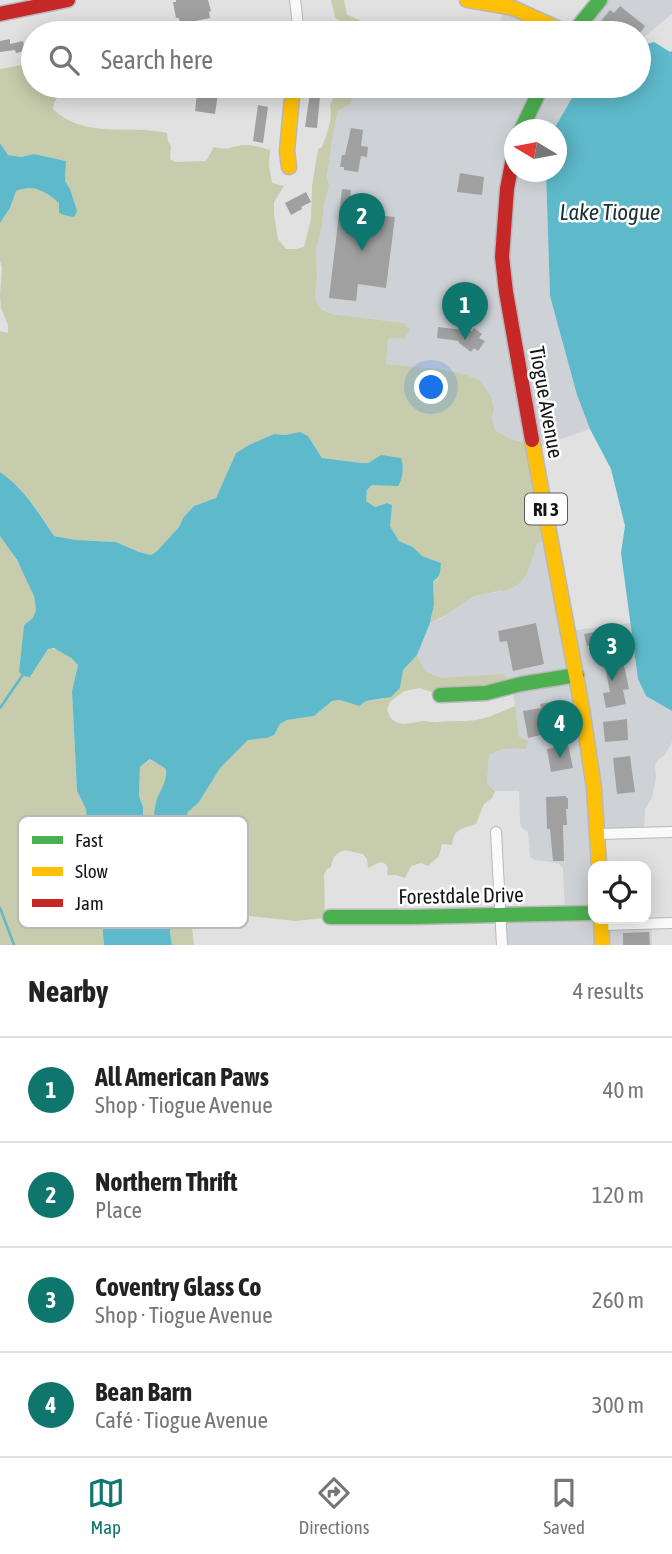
<!DOCTYPE html>
<meta charset="utf-8">
<style>
:root{--surface:#fff;--page:#f6f6f6;--text:#222;--muted:#767676;--line:#e0e0e0;--accent:#0f766e}
body{margin:0;font-family:"Asap Condensed",sans-serif;background:var(--page);color:var(--text)}
.controls{position:absolute;right:21px;bottom:21px;display:grid;overflow:hidden;border-radius:14px;box-shadow:0 4px 18px #0003}
.controls button{width:63px;height:63px;display:grid;place-items:center;padding:0;border:0;border-bottom:2px solid var(--line);background:var(--surface);color:var(--text);font:35px sans-serif}
.compass{position:absolute;left:504px;top:119px;width:63px;height:63px;border-radius:50%;background:var(--surface);box-shadow:0 4px 18px #0003;rotate:280deg}
.you{position:absolute;left:432px;top:388px;width:24px;height:24px;margin:-18px;border:5px solid #fff;border-radius:50%;background:#1a73e8;box-shadow:0 0 0 10px #1a73e833}
.badge{display:grid;place-items:center;width:46px;height:46px;border-radius:50%;background:var(--accent);color:#fff;font-size:23px;font-weight:700}
.pin{position:absolute;translate:-50% -58px;filter:drop-shadow(0 2px 4px #0008)}
.pin::after{content:'';position:absolute;top:37px;width:24px;height:21px;background:inherit;clip-path:polygon(0 0,100% 0,50% 100%)}
.list{margin:0;padding:0;list-style:none}
h2{display:flex;justify-content:space-between;align-items:center;height:91px;margin:0;padding:0 28px;font-size:30px}
h2 small{font-size:23px;font-weight:400;color:var(--muted)}
.list li{display:grid;grid-template-columns:46px 1fr auto;gap:21px;align-items:center;box-sizing:border-box;height:105px;padding:0 28px;border-top:2px solid var(--line)}
.list b{display:block;font-size:26px;white-space:nowrap}
.list p{margin:0;font-size:23px;white-space:nowrap;color:var(--muted)}
.list em{font-size:23px;font-style:normal;color:var(--muted)}
.icon{flex:none;width:38px;height:38px;fill:none;stroke:currentColor;stroke-width:2;stroke-linecap:round;stroke-linejoin:round}
.map{position:relative;flex:none;width:672px;height:945px;overflow:hidden}
.search{position:absolute;background:var(--surface);box-shadow:0 4px 18px #0003;left:21px;right:21px;top:21px;height:77px;display:flex;align-items:center;gap:18px;box-sizing:border-box;padding:0 24px;border-radius:38px;color:var(--muted);font-size:26px}
.sheet{height:511px;background:var(--surface)}
nav{display:flex;justify-content:space-around;align-items:center;box-sizing:border-box;height:98px;border-top:2px solid var(--line);background:var(--surface);font-size:19px;color:var(--muted)}
nav a{display:grid;justify-items:center;gap:4px}
nav .on{color:var(--accent)}
.map>svg:first-child{display:block}
</style>
<div class="map">
<svg width="672" height="945" viewBox="0 0 672 945">
<rect width="100%" height="100%" fill="#e1e1e1"/>
<path fill="#ced2d6" d="M 600,0 L 672,0 L 672,14 L 644,37 L 644,44 L 639,46 L 639,33 L 573,33 Z
M 506,7 L 567,33 L 498,33 L 501,18 Z
M 355,86 L 579,86 L 554,129 L 514,130 L 514,172 L 546,172 L 550,296 L 577,395 L 590,429 L 533,449 L 526,443 L 510,439 L 495,430 L 492,419 L 494,409 L 439,369 L 386,364 L 388,340 L 404,323 L 332,314 L 322,310 L 315,298 L 317,276 L 316,250 L 322,226 L 324,205 L 329,186 L 327,176 L 334,129 L 338,111 Z
M 549,538 L 568,631 L 631,623 L 638,679 L 646,696 L 672,711 L 672,742 L 665,755 L 659,759 L 655,765 L 656,778 L 652,798 L 645,809 L 644,832 L 598,835 L 593,866 L 593,919 L 601,924 L 651,924 L 652,945 L 501,945 L 500,920 L 565,913 L 563,868 L 558,863 L 535,860 L 530,857 L 528,832 L 522,828 L 520,822 L 519,791 L 495,791 L 487,784 L 489,756 L 496,751 L 507,749 L 525,749 L 519,737 L 512,684 L 472,677 L 442,678 L 425,671 L 417,655 L 430,623 L 440,619 L 467,600 L 484,593 L 495,593 L 532,556 L 537,543 Z"/>
<path fill="#c6ccac" d="M 331,0 L 344,0 L 347,15 C 357,18 365,24 374,27 C 386,30 398,26 408,33 L 342,33 L 342,23 L 335,17 Z
M 33,63 L 33,86 L 59,86 C 59,97 54,99 53,109 C 85,140 129,124 167,133 L 168,141 L 171,146 L 170,159 L 175,162 L 206,161 L 214,147 C 231,151 230,146 245,145 C 254,145 261,147 270,150 L 269,165 L 272,183 L 284,186 L 274,202 L 274,215 L 278,239 L 286,249 L 296,249 L 304,247 L 311,219 L 312,186 L 318,149 L 322,147 C 327,133 333,120 330,105 L 335,95 L 338,86 L 355,86 L 350,104 L 338,111 L 334,129 L 327,176 L 329,186 L 324,205 L 322,226 L 316,250 L 317,276 L 315,298 L 322,310 L 332,314 L 404,323 L 410,330 L 404,339 L 391,338 L 388,340 L 386,364 L 439,369 L 466,375 L 480,381 L 491,397 L 494,409 L 492,419 L 495,430 L 510,439 L 526,443 L 549,538 L 537,543 C 530,563 528,587 502,591 L 501,589 C 491,595 479,593 469,599 C 457,607 444,617 430,623 L 434,605 L 433,581 L 438,579 L 441,563 L 421,556 L 413,547 L 399,541 L 390,526 L 391,505 L 386,503 L 375,507 L 366,501 L 367,490 L 372,485 L 381,455 L 368,463 L 362,463 L 322,458 L 308,436 L 300,432 L 285,435 L 274,434 L 249,445 L 236,453 L 216,498 L 194,506 L 183,519 L 179,527 L 157,551 L 151,555 L 139,552 L 116,542 L 76,540 L 54,536 C 38,511 25,489 0,472 L 0,331 L 8,333 L 8,325 L 1,308 L 0,295 L 2,268 L 0,261 L 0,223 L 10,208 L 16,191 C 34,184 45,191 59,203 L 70,189 L 65,181 L 66,161 L 34,154 L 21,157 L 8,155 L 0,143 L 0,69 Z
M 0,536 C 11,551 46,601 33,619 C 31,622 27,623 24,625 L 19,670 L 22,676 L 31,676 L 48,649 C 59,647 70,657 78,665 L 72,691 L 77,791 L 86,809 L 88,833 L 95,844 L 104,945 L 0,945 Z
M 417,655 L 425,671 L 442,678 L 503,674 L 512,684 L 440,695 L 420,688 L 404,691 L 391,701 L 387,709 C 389,715 390,719 396,722 C 405,726 414,722 423,721 C 429,721 434,723 439,722 C 450,721 456,721 467,721 C 484,720 499,713 515,706 L 519,737 L 529,741 L 525,749 C 511,749 500,747 489,756 L 487,784 L 495,791 L 492,798 L 484,804 L 476,824 C 462,829 454,828 452,845 L 442,844 L 439,856 L 428,866 L 421,863 L 411,866 L 405,878 L 396,875 L 387,875 L 388,869 L 386,864 L 380,862 L 368,868 L 367,859 L 363,854 L 344,850 C 335,854 333,857 331,867 L 327,869 L 324,874 L 325,917 L 323,918 L 295,921 L 223,913 L 220,896 L 215,894 L 213,899 L 199,886 L 176,881 L 170,890 L 173,896 L 191,900 L 199,910 L 192,927 L 194,945 L 172,945 L 170,933 L 171,922 L 158,899 L 151,864 L 147,853 L 143,825 L 143,807 L 139,796 L 140,767 L 149,761 L 149,759 L 166,769 C 167,780 164,787 158,796 L 180,830 L 188,812 L 199,802 L 219,768 L 248,740 L 267,738 L 274,735 L 280,724 L 287,720 L 314,716 L 332,701 L 340,700 L 359,706 L 366,701 L 383,699 L 400,688 L 403,670 Z"/>
<path fill="#5ebaca" d="M 654,42 L 670,52 L 672,51 L 672,711 L 646,696 L 638,679 L 621,553 L 625,526 L 611,469 L 590,429 L 577,395 L 550,296 L 546,172 L 556,172 L 556,130 L 554,129 L 579,86 L 639,86 L 639,46 Z
M 0,143 L 8,155 L 21,157 L 34,154 L 66,161 L 65,181 L 70,189 L 77,211 L 74,217 L 64,215 L 59,213 L 59,203 C 45,191 34,184 16,191 L 10,208 L 0,223 Z
M 300,432 L 308,436 L 322,458 L 362,463 L 368,463 L 381,455 L 401,458 C 404,466 403,479 398,486 L 372,485 L 367,490 L 366,501 L 375,507 L 387,503 L 392,505 L 390,526 L 399,541 L 413,547 L 422,556 L 441,563 C 440,571 441,577 433,581 L 434,605 L 430,623 L 417,655 L 403,670 L 400,688 L 391,697 L 366,701 L 359,706 L 340,700 L 332,701 L 314,716 L 287,720 L 280,724 L 274,735 L 267,738 L 248,740 L 220,768 L 199,802 L 188,812 L 180,830 L 161,850 C 151,840 153,809 158,796 C 163,786 167,780 166,769 L 150,759 L 140,767 L 139,796 L 143,807 L 143,825 L 147,852 L 151,864 L 158,899 L 171,922 L 170,933 L 172,945 L 104,945 L 95,844 L 88,833 L 86,809 L 77,791 L 72,691 L 78,665 L 71,658 L 54,648 L 48,649 L 30,677 L 22,676 L 19,671 L 24,625 L 33,618 L 36,610 L 34,596 L 17,560 L 0,536 L 0,472 C 25,489 37,511 54,536 L 76,540 L 116,542 L 139,552 L 151,555 L 157,551 L 179,527 L 183,518 L 194,506 L 216,498 L 236,453 L 249,445 L 274,434 L 285,435 Z"/>
<g fill="none" stroke-linecap="round" stroke-linejoin="round">
<path stroke="#5ebaca" stroke-width="2.5" d="M 0,708 L 22,676
M 0,908 L 14,945"/>
</g>
<path fill="#a0a0a0" d="M 176,0 L 208,0 L 211,11 L 209,12 L 210,18 L 180,24 L 179,18 L 176,18 L 173,2 L 176,2 Z
M 620,6 L 645,26 L 640,33 L 636,29 L 632,33 L 601,33 L 607,26 L 601,21 L 610,10 L 614,13 Z
M 10,39 L 10,44 L 23,41 L 25,51 L 16,53 L 15,50 L 0,52 L 0,41 Z
M 121,86 L 158,86 L 159,89 L 145,92 L 146,94 L 130,98 L 130,95 L 123,97 Z
M 198,86 L 219,86 L 215,114 L 195,111 Z
M 311,86 L 321,86 L 317,128 L 305,127 Z
M 258,105 L 268,107 L 263,143 L 253,141 Z
M 351,128 L 363,130 L 361,146 L 368,147 L 367,157 L 361,156 L 358,172 L 344,170 L 344,167 L 340,167 L 342,155 L 345,155 Z
M 460,173 L 484,177 L 482,195 L 457,192 Z
M 342,189 L 351,190 L 349,212 L 395,217 L 386,288 L 358,284 L 356,301 L 329,298 Z
M 306,192 L 311,202 L 301,207 L 302,209 L 291,215 L 285,203 Z
M 438,327 L 472,331 L 474,328 L 482,334 L 479,338 L 485,341 L 478,351 L 474,348 L 471,352 L 459,343 L 459,341 L 437,338 Z
M 536,623 L 544,664 L 513,671 L 507,641 L 500,642 L 498,631 Z
M 616,628 L 629,689 L 623,690 L 626,704 L 606,708 L 603,693 L 610,692 L 606,671 L 611,671 L 605,642 L 587,646 L 584,634 Z
M 561,700 L 564,715 L 538,720 L 541,735 L 528,738 L 523,711 L 541,708 L 540,704 Z
M 627,719 L 628,740 L 605,742 L 603,722 Z
M 568,745 L 573,768 L 551,772 L 547,749 Z
M 630,756 L 635,792 L 617,794 L 613,758 Z
M 566,796 L 566,798 L 568,798 L 568,809 L 566,809 L 567,825 L 563,825 L 564,861 L 553,861 L 550,829 L 547,829 L 546,797 Z
M 649,932 L 650,945 L 623,945 L 623,933 Z"/>
<g fill="none" stroke-linecap="round" stroke-linejoin="round">
<g stroke="#b8b8b8" stroke-width="12">
<path id="street" d="M 295,0 L 299,33
M 496,832 L 502,945
M 598,834 L 672,832
M 602,925 L 672,923"/>
</g>
<g stroke="#b8b8b8" stroke-width="17">
<path id="fast" d="M 573,33 L 600,0
M 521,130 L 542,86
M 440,695 L 486,693 L 521,684 L 577,675
M 330,917 L 411,917 L 593,913"/>
</g>
<g stroke="#b8b8b8" stroke-width="17">
<path id="slow" d="M 467,0 L 513,8 L 568,33
M 289,167 L 287,151 L 293,86
M 532,440 L 582,708 L 594,788 L 599,866
M 601,919 L 602,945"/>
</g>
<g stroke="#b8b8b8" stroke-width="17">
<path id="jam" d="M 0,14 L 68,0
M 514,152 L 507,189 L 502,257 L 506,292 L 532,440"/>
</g>
<use href="#street" stroke="#fafafa" stroke-width="10"/>
<use href="#fast" stroke="#4caf50" stroke-width="14"/>
<use href="#slow" stroke="#ffc107" stroke-width="14"/>
<use href="#jam" stroke="#c62828" stroke-width="14"/>
</g>
<g text-anchor="middle" dominant-baseline="central" stroke-width="5" stroke-linejoin="round" paint-order="stroke">
<rect fill="#fff" stroke="#5b5b5c" stroke-width="2" x="525" y="493.5" width="42" height="31" rx="5"/>
<g font-size="19" font-weight="bold" fill="#151516">
<text x="546" y="509">RI 3</text>
</g>
<g font-size="21" fill="#151516" stroke="#fff">
<text transform="translate(547 402) rotate(80)">Tiogue Avenue</text>
<text transform="translate(461 895) rotate(-1)">Forestdale Drive</text>
</g>
<g font-size="23" font-style="italic" fill="#1c3136" stroke="#fff">
<text x="610" y="212">Lake Tiogue</text>
</g>
</g>
<rect x="18" y="816" width="230" height="112" rx="10" fill="#fff" stroke="#b9b9b9" stroke-width="2"/>
<rect x="32" y="836" width="31" height="8" fill="#4caf50"/>
<rect x="32" y="867" width="31" height="9" fill="#ffc107"/>
<rect x="32" y="899" width="31" height="8" fill="#c62828"/>
<g font-size="19" fill="#151516">
<text x="75" y="847">Fast</text>
<text x="75" y="878">Slow</text>
<text x="75" y="910">Jam</text>
</g>
</svg>
<div class="controls">
<button><svg class="icon" aria-label="locate" viewBox="0 0 24 24"><circle cx="12" cy="12" r="6"/><path d="M12 2v4M12 18v4M2 12h4M18 12h4"/></svg></button>
</div>
<svg class="compass" viewBox="-18 -18 36 36"><path d="M0-13l5 13h-10z" fill="#e53935"/><path d="M0 13l5-13h-10z" fill="#767676"/></svg>
<div class="you"></div>
<div class="pin badge" style="left:465px;top:340px">1</div>
<div class="pin badge" style="left:362px;top:251px">2</div>
<div class="pin badge" style="left:612px;top:681px">3</div>
<div class="pin badge" style="left:560px;top:758px">4</div>
<div class="search"><svg class="icon" aria-label="search" viewBox="0 0 24 24"><circle cx="10" cy="10" r="6"/><path d="M15 15l6 6"/></svg>Search here</div>
</div>
<section class="sheet">
<h2>Nearby<small>4 results</small></h2>
<ul class="list">
<li><span class="badge">1</span><div><b>All American Paws</b><p>Shop · Tiogue Avenue</p></div><em>40 m</em></li>
<li><span class="badge">2</span><div><b>Northern Thrift</b><p>Place</p></div><em>120 m</em></li>
<li><span class="badge">3</span><div><b>Coventry Glass Co</b><p>Shop · Tiogue Avenue</p></div><em>260 m</em></li>
<li><span class="badge">4</span><div><b>Bean Barn</b><p>Café · Tiogue Avenue</p></div><em>300 m</em></li>
</ul>
</section>
<nav>
<a class="on"><svg class="icon" aria-label="map" viewBox="0 0 24 24"><path d="M3 6l6-2 6 2 6-2v14l-6 2-6-2-6 2zM9 4v14M15 6v14"/></svg>Map</a>
<a><svg class="icon" aria-label="directions" viewBox="0 0 24 24"><path d="M12 3l9 9-9 9-9-9zM9 14v-3h6M13 9l2 2-2 2"/></svg>Directions</a>
<a><svg class="icon" aria-label="saved" viewBox="0 0 24 24"><path d="M7 4h10v16l-5-4-5 4z"/></svg>Saved</a>
</nav>
